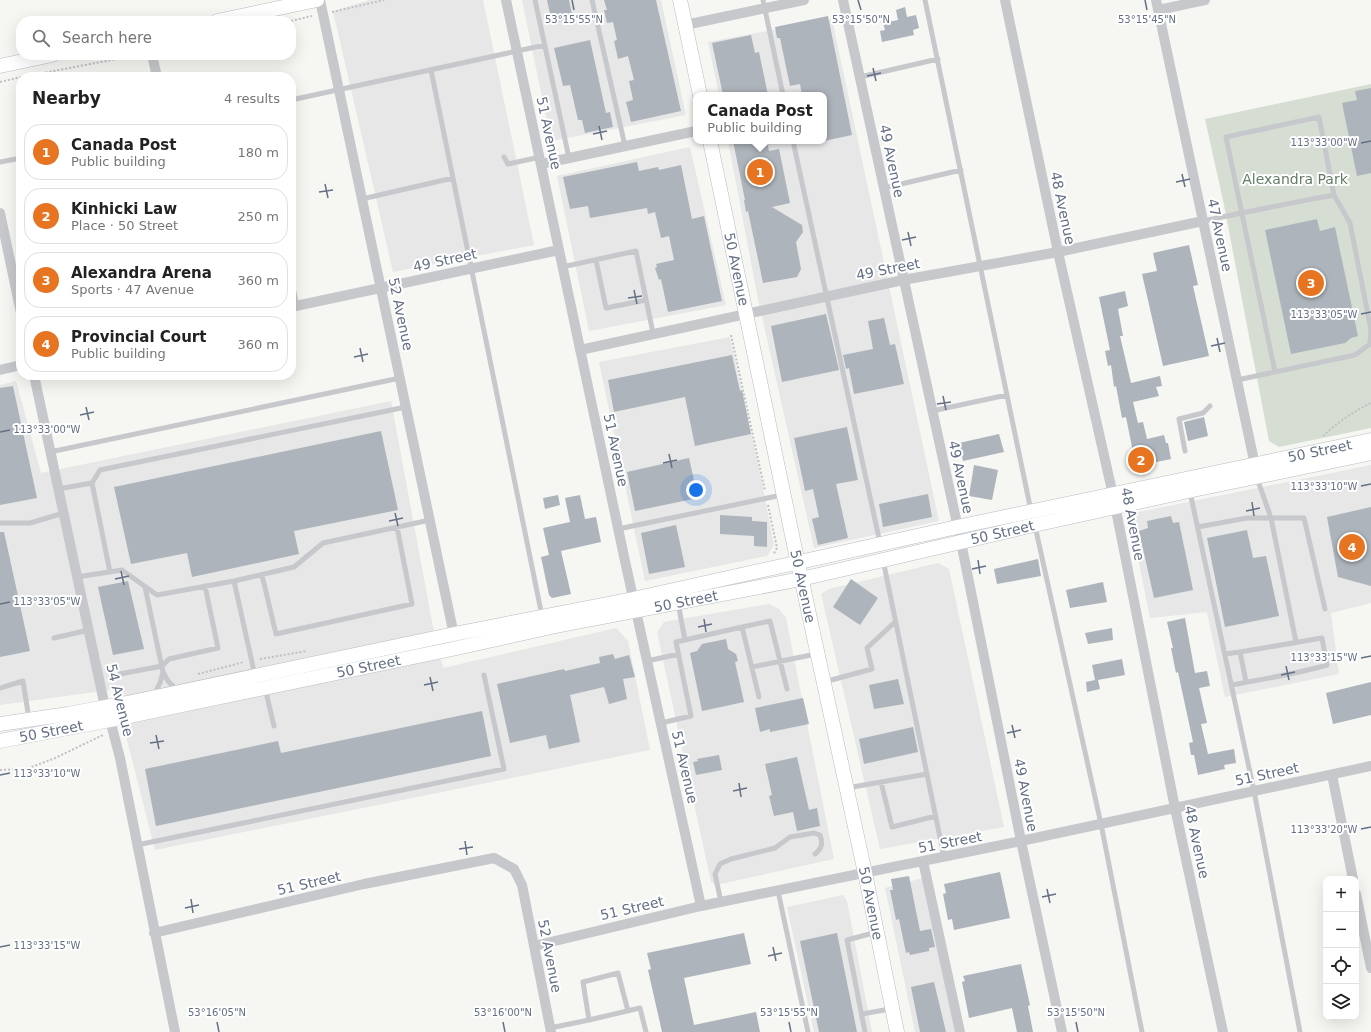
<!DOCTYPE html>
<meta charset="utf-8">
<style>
:root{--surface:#fff;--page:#f2f2f2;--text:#222;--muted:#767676;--line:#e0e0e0;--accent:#e77421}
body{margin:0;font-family:"DejaVu Sans",sans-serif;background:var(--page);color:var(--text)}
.controls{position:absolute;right:12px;bottom:12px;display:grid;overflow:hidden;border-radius:8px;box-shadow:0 4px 16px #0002}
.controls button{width:36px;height:36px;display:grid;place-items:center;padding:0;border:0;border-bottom:1px solid var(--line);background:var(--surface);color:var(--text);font:20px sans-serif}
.you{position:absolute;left:696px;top:490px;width:14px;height:14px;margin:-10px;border:3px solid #fff;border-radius:50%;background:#1a73e8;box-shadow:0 0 0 6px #1a73e833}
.badge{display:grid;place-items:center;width:26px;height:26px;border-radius:50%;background:var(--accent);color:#fff;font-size:13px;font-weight:700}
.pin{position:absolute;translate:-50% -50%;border:2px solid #fff;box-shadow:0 1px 4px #0006}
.popup{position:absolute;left:693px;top:92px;width:134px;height:52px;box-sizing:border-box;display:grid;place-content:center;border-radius:8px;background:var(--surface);filter:drop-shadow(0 1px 3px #0005);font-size:13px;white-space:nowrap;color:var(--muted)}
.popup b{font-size:15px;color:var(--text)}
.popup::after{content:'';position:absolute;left:50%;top:100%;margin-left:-8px;border:8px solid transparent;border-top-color:var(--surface)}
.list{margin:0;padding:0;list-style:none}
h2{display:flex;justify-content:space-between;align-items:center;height:52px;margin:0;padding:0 16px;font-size:17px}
h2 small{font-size:13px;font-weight:400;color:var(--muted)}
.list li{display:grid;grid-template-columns:26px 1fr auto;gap:12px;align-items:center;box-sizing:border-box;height:56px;margin:0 8px 8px;padding:0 8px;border:1px solid var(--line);border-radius:16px}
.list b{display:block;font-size:15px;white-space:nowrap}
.list p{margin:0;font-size:13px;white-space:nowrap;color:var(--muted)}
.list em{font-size:13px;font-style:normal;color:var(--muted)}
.icon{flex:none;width:22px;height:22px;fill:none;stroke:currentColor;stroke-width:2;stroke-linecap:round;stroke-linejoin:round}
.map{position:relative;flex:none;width:1371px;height:1032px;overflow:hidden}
.search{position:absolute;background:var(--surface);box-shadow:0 4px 16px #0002;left:16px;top:16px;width:280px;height:44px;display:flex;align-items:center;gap:10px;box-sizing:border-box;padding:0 14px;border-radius:16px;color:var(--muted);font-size:15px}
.panel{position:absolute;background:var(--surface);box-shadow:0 4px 16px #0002;left:16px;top:72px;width:280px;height:308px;border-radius:16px}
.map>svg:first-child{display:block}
</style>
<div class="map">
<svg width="1371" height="1032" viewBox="0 0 1371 1032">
<rect width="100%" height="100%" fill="#f6f6f3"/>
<path fill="#e6e7e6" d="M 370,0 L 483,0 L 534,245 L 393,272 L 333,11 Z
M 522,0 L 661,0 L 686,115 L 551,141 Z
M 832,19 L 939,521 L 814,548 L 758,299 L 728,141 L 824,141 L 824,95 L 719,95 L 708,42 Z
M 690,147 L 726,305 L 589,331 L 557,176 Z
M 730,337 L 760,473 L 774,545 L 767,556 L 645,581 L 599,362 Z
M 16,381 L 41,473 L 391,401 L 433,627 L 443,668 L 616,628 L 628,641 L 650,750 L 155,850 L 125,732 L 117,689 L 0,705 L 0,385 Z
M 1371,465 L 1371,603 L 1331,613 L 1339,674 L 1225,697 L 1207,612 L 1150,618 L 1129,514 Z
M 938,563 L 949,569 L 1004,827 L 880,849 L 821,594 L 829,589 Z
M 769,604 L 779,609 L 786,618 L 834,859 L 716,885 L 711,882 L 657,632 L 664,622 Z
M 923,878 L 957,1032 L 915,1032 L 885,888 Z
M 843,895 L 847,901 L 872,1032 L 814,1032 L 787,907 Z"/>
<path fill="#d6ded4" d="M 1371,84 L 1371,428 L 1279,447 L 1269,441 L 1224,205 L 1205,119 Z"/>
<path fill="#aeb4bb" d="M 547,0 L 569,0 L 573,19 L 552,23 Z
M 604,0 L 656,0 L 681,111 L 631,122 L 626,102 L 633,100 L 629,81 L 634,80 L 628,56 L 618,59 L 614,41 L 617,40 L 613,22 L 607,23 L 604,10 L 607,10 Z
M 905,7 L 907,17 L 916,15 L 919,28 L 913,30 L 914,35 L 882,42 L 880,31 L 885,30 L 883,23 L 898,20 L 896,10 Z
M 828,16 L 852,135 L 824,141 L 824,95 L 802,95 L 800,84 L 790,86 L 780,38 L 777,38 L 775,27 Z
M 751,35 L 755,53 L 759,52 L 768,95 L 723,95 L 712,43 Z
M 590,40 L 606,113 L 610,112 L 613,127 L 585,133 L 582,120 L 578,120 L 570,85 L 563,86 L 554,48 Z
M 1371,88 L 1371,173 L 1357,176 L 1342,103 L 1357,100 L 1355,91 Z
M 733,141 L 767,141 L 769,151 L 779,149 L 790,203 L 772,207 L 802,225 L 803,232 L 796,242 L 801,269 L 797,277 L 763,283 L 748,211 L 746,212 L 744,200 L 745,200 Z
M 637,162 L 639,171 L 658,167 L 659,170 L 681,165 L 692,219 L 704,216 L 722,301 L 668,312 L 661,279 L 659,280 L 655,268 L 657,267 L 656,264 L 674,260 L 669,236 L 661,238 L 655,212 L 648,214 L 647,208 L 590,218 L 588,206 L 570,209 L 563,177 Z
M 1317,219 L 1320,231 L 1335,227 L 1358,336 L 1351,338 L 1345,343 L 1291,354 L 1265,230 Z
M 1189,245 L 1198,285 L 1193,286 L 1209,356 L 1163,366 L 1142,274 L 1157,271 L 1153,253 Z
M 1125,291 L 1128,306 L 1118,309 L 1123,336 L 1120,336 L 1131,383 L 1160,376 L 1162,386 L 1156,387 L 1159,396 L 1133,402 L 1138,423 L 1143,422 L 1147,439 L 1164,435 L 1166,443 L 1168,443 L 1171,459 L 1151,463 L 1152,468 L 1135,471 L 1130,453 L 1133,452 L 1126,417 L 1122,418 L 1116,386 L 1114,387 L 1111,365 L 1108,366 L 1105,351 L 1110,350 L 1099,297 Z
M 826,314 L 839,370 L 782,382 L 771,326 Z
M 884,318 L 890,345 L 895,344 L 904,384 L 854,394 L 849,368 L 846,369 L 843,355 L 873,349 L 868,321 Z
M 732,355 L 740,391 L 742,390 L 751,434 L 695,446 L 685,397 L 614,412 L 608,380 Z
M 13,386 L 37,498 L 0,505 L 0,388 Z
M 1204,417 L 1208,436 L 1188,441 L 1184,422 Z
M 847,427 L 858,480 L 836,484 L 848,538 L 818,545 L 812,519 L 819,517 L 813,489 L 805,491 L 794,438 Z
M 381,431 L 398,510 L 294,531 L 299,554 L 192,577 L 187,553 L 131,564 L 114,487 Z
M 999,434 L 1004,452 L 963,461 L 959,443 Z
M 689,458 L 698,498 L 635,511 L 627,472 Z
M 974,465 L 998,470 L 992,500 L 969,496 Z
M 928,494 L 932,517 L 883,527 L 879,504 Z
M 558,495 L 560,505 L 545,509 L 543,498 Z
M 580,495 L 585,519 L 596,517 L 601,542 L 561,551 L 571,594 L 552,598 L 549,595 L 541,557 L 549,555 L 543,528 L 570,522 L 565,498 Z
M 1371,507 L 1371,586 L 1338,577 L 1327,517 Z
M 720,515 L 752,517 L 752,521 L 767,522 L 767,547 L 754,546 L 754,536 L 720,534 Z
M 1171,516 L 1173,523 L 1179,522 L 1193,590 L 1154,598 L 1139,531 L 1148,528 L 1147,521 Z
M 676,525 L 685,567 L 649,574 L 641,533 Z
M 1247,530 L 1253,558 L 1266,556 L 1279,616 L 1225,627 L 1207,538 Z
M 0,532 L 4,532 L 30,651 L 0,657 Z
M 1038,559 L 1041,576 L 997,584 L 994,569 Z
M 851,579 L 878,598 L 860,625 L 833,607 Z
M 128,581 L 144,649 L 113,655 L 98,587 Z
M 1103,582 L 1107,602 L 1070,608 L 1066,590 Z
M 1185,618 L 1195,673 L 1207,671 L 1210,686 L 1199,688 L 1207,723 L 1201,724 L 1208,754 L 1234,749 L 1236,763 L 1224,765 L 1225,769 L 1198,775 L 1194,755 L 1191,755 L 1189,743 L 1193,742 L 1178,672 L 1176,673 L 1171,648 L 1173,648 L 1167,622 Z
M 1112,628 L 1113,640 L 1088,644 L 1085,633 Z
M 726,639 L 728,649 L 736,654 L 738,661 L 735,662 L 744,702 L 702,711 L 690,653 L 697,651 L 702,644 Z
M 613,654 L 615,659 L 629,655 L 635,677 L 623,679 L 627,699 L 609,704 L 604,687 L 570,695 L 580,742 L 549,749 L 546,735 L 510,743 L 497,684 L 564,669 L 565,671 L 600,663 L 599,657 Z
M 1122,659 L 1125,675 L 1098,680 L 1100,689 L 1087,692 L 1086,682 L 1095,680 L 1092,665 Z
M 898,679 L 904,704 L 874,709 L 869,685 Z
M 1371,682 L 1371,715 L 1333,724 L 1326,693 Z
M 803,698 L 809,724 L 770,732 L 770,729 L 760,732 L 755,708 Z
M 482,711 L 491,756 L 156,826 L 145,769 L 278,741 L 281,753 Z
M 913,727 L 918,752 L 864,764 L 859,739 Z
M 719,755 L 722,770 L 696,775 L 693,762 L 698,761 L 697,759 Z
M 797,757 L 809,810 L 817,808 L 820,826 L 797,831 L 793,812 L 774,816 L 769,796 L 772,795 L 765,764 Z
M 1000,872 L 1010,918 L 954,930 L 952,919 L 948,920 L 943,894 L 946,893 L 944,884 Z
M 909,876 L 920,931 L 931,929 L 935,947 L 929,948 L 929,951 L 910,955 L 909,952 L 906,953 L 899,919 L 896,920 L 890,890 L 893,890 L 891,879 Z
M 744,933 L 751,964 L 684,978 L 694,1025 L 756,1012 L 760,1032 L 662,1032 L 648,970 L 651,969 L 647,953 Z
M 837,933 L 857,1032 L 819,1032 L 800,941 Z
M 1021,964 L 1030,1005 L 1028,1006 L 1033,1032 L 1017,1032 L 1012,1008 L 969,1018 L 962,982 L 965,981 L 963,976 Z
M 934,982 L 946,1032 L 920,1032 L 911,987 Z"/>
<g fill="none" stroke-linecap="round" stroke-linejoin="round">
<g stroke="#b8bbc1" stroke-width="15">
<g id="secondary">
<path d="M 680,0 L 700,95"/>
<path d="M 217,21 L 317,0"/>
<path d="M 0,66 L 52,55"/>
<path id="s1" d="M 710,141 L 796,554 L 865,873 L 897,1032"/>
<path id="s2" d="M 0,724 L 68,714 L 127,703 L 454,634 L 633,599 L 957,527 L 1371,440"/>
<path id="s3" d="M 0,741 L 110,720 L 457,648 L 551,627 L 801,579 L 1034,525 L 1193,490 L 1371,453"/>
</g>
</g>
<path stroke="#bfc0c3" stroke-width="2" stroke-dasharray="2 2" stroke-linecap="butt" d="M 332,12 L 384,0
M 291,21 L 312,16
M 22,77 L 138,55
M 0,82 L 21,77
M 731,335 L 765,491
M 1323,436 C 1337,423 1354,411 1371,403
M 768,505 L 777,548 L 773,555
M 260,659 L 307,651
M 198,674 L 244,662
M 0,770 L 26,769 L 53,759 L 103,735"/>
<path stroke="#c6c8cc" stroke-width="5" d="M 535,0 L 569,158
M 592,0 L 625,146
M 763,0 L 783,95
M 925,0 L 1031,511
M 431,70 L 542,616
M 860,77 L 938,59
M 291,100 L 545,45
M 793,141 L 880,543
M 504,157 L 508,164 L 540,157
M 0,162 L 21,158
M 884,188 L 961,170
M 362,199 L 453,178
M 1203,221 C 1246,212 1290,203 1334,195 L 1319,117 L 1226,137 L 1275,372
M 596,260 L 606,308 L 646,300
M 562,267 L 636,251 L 653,333
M 291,279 L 297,306
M 1237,380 L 1355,355 L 1370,344 L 1371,330 L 1350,223 L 1334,195
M 932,411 L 1007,395
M 1185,451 L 1179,419 L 1203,413 L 1210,406
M 50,452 L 400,378
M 1257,478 L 1271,518 L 1304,518 L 1325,609
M 58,489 L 92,483
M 1190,492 L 1254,791 L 1300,1032
M 0,523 L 30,523 L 64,513
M 1035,526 L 1101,824 L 1142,1032
M 1198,527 L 1247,518 L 1271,518 L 1296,642
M 618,529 L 782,495
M 883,560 L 944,857
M 110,572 L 92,483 L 100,470 L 406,407
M 262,575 L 276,634 L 412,604 L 397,527
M 77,577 L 122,570 L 157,595 L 234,581 L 294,567 L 323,543 L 430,520
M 234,581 L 255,676
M 145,587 L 163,672
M 678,603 L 685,640
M 742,627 L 770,621 L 787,689
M 54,638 L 89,630
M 1225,654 L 1240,652
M 647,661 L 679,654
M 752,667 L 816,654
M 120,674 L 162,666 L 169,659 L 218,648 L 205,586
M 824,682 L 872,669 L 867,648 L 895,622
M 1232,685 C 1263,679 1296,674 1327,665 L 1322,638 L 1240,652 L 1246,682
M 0,688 L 23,681 L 29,719
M 265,688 L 274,726
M 154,695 L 160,683 L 163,672 L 168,681 L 177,690
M 661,723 L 691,716 L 676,642 L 742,627 L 759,697
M 881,782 L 892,827 L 936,816
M 847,788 L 927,774
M 137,845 L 504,769 L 484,675
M 778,891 L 808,1032
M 721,902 L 715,874 L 720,864 L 731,859 L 775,848 L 790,837 L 814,833 L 820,835 C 823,844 822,848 815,854
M 862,1014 L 890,1009
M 589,1020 L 583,982 L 618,973 L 628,1011
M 550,1028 L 589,1020 L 640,1008 L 646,1032
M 865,1032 L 847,940 L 877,932"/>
<path stroke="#c6c8cc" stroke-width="10" d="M 320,0 L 455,640
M 506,0 L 625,561 L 701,906
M 843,0 L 961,542 L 1021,841 L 1062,1032
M 1005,0 L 1058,252 L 1113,495 L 1175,808 L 1223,1032
M 1156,0 L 1256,470
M 1158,10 L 1205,0
M 685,25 L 804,0
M 152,55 L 157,77
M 541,164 L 696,131
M 0,213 L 21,313
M 291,307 L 559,250
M 580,350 L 903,280 L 1058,252 L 1203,221
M 0,370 L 21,365
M 34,375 L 105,707 L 110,720 L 120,758 L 175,1032
M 1332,775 L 1353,879
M 923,861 L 960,1032
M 1356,894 L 1371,968
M 154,933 L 364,884 L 494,858 L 514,869 L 522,885 L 551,1032
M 534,946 L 701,906 L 1021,841 L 1371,766"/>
<use href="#secondary" stroke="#fff" stroke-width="14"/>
</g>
<path fill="none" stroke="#647085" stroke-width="1.5" d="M 572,0 L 574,10M 858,0 L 861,10M 1145,0 L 1147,10M 873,68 L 876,81M 867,76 L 881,73M 599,126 L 602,140M 593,134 L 607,131M 1361,143 L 1371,141M 1182,174 L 1185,187M 1176,182 L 1190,179M 325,184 L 328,198M 319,192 L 333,190M 908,232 L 911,246M 902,240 L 916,237M 634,290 L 637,304M 628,298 L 642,296M 1361,314 L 1371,312M 1217,338 L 1220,352M 1211,346 L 1225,343M 360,348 L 363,362M 354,357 L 368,354M 943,396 L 946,410M 937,404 L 951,402M 86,407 L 89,420M 80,415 L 94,412M 0,432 L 10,430M 669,454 L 672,468M 663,463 L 677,460M 1361,486 L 1371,484M 1252,502 L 1254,516M 1246,511 L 1260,508M 395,513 L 398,526M 389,521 L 403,518M 978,560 L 980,574M 972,569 L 986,566M 121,571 L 124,585M 115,579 L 129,576M 0,604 L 10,602M 704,619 L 706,632M 698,627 L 712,624M 1361,658 L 1371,656M 1286,666 L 1289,680M 1281,675 L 1295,672M 430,677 L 433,691M 424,685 L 438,682M 1012,725 L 1015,738M 1007,733 L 1021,730M 156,735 L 159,749M 150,743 L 164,741M 0,775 L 10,773M 739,783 L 741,797M 733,791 L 747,788M 1361,829 L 1371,827M 465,841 L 467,855M 459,849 L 473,847M 1047,889 L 1050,903M 1042,897 L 1056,894M 191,899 L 193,913M 185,908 L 199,905M 0,947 L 10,945M 773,947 L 776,961M 768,956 L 782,953M 217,1022 L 219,1032M 503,1022 L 505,1032M 789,1022 L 791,1032M 1076,1022 L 1078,1032"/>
<g text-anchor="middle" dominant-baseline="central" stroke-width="4" stroke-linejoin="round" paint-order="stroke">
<g font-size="14" fill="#647085" stroke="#fff">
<text transform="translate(549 133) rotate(78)">51 Avenue</text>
<text transform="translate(892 161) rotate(78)">49 Avenue</text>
<text transform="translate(1063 208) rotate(78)">48 Avenue</text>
<text transform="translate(1220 235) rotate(78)">47 Avenue</text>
<text transform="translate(445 260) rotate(-12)">49 Street</text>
<text stroke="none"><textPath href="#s1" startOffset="131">50 Avenue</textPath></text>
<text transform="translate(888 269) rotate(-11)">49 Street</text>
<text transform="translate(401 314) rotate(78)">52 Avenue</text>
<text transform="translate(616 450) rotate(78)">51 Avenue</text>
<text stroke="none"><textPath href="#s2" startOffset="1348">50 Street</textPath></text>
<text transform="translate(961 477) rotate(78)">49 Avenue</text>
<text transform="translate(1133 524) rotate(79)">48 Avenue</text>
<text stroke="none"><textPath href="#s3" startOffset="1024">50 Street</textPath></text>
<text stroke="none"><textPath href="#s1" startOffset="455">50 Avenue</textPath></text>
<text stroke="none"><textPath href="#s3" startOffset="700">50 Street</textPath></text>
<text stroke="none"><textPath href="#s3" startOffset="376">50 Street</textPath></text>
<text transform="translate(120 700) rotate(76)">54 Avenue</text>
<text stroke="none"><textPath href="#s3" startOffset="52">50 Street</textPath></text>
<text transform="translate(685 767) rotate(77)">51 Avenue</text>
<text transform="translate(1267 774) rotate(-12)">51 Street</text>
<text transform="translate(1026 795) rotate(79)">49 Avenue</text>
<text transform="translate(950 842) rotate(-11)">51 Street</text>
<text transform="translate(1197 842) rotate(78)">48 Avenue</text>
<text transform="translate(309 883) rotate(-13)">51 Street</text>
<text stroke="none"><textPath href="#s1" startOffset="779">50 Avenue</textPath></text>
<text transform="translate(632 908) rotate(-13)">51 Street</text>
<text transform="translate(550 956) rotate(79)">52 Avenue</text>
</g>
<g font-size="14" fill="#647c63" stroke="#fff">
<text x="1295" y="179">Alexandra Park</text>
</g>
</g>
<g font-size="10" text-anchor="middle" fill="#647085" stroke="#fff" stroke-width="4" stroke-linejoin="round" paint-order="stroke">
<text x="574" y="23">53°15'55"N</text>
<text x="861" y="23">53°15'50"N</text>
<text x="1147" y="23">53°15'45"N</text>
<text x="1324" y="146">113°33'00"W</text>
<text x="1324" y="318">113°33'05"W</text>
<text x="47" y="433">113°33'00"W</text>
<text x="1324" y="490">113°33'10"W</text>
<text x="47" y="605">113°33'05"W</text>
<text x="1324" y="661">113°33'15"W</text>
<text x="47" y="777">113°33'10"W</text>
<text x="1324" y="833">113°33'20"W</text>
<text x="47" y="949">113°33'15"W</text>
<text x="217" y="1016">53°16'05"N</text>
<text x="503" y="1016">53°16'00"N</text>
<text x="789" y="1016">53°15'55"N</text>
<text x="1076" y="1016">53°15'50"N</text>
</g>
</svg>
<div class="controls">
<button>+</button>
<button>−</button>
<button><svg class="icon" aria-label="locate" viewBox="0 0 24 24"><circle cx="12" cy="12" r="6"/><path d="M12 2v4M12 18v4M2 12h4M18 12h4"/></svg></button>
<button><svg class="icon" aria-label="layers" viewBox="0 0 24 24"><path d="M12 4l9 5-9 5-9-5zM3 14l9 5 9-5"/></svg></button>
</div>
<div class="you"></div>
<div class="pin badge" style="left:760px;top:172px">1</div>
<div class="popup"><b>Canada Post</b>Public building</div>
<div class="pin badge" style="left:1141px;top:460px">2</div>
<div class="pin badge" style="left:1311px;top:283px">3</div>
<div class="pin badge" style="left:1352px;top:547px">4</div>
<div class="search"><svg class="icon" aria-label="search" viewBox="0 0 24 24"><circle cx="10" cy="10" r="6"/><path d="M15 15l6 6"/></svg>Search here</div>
<section class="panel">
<h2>Nearby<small>4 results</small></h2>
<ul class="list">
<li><span class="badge">1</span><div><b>Canada Post</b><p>Public building</p></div><em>180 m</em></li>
<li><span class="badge">2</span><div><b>Kinhicki Law</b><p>Place · 50 Street</p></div><em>250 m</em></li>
<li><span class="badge">3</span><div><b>Alexandra Arena</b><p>Sports · 47 Avenue</p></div><em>360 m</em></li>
<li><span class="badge">4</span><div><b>Provincial Court</b><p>Public building</p></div><em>360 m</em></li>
</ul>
</section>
</div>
